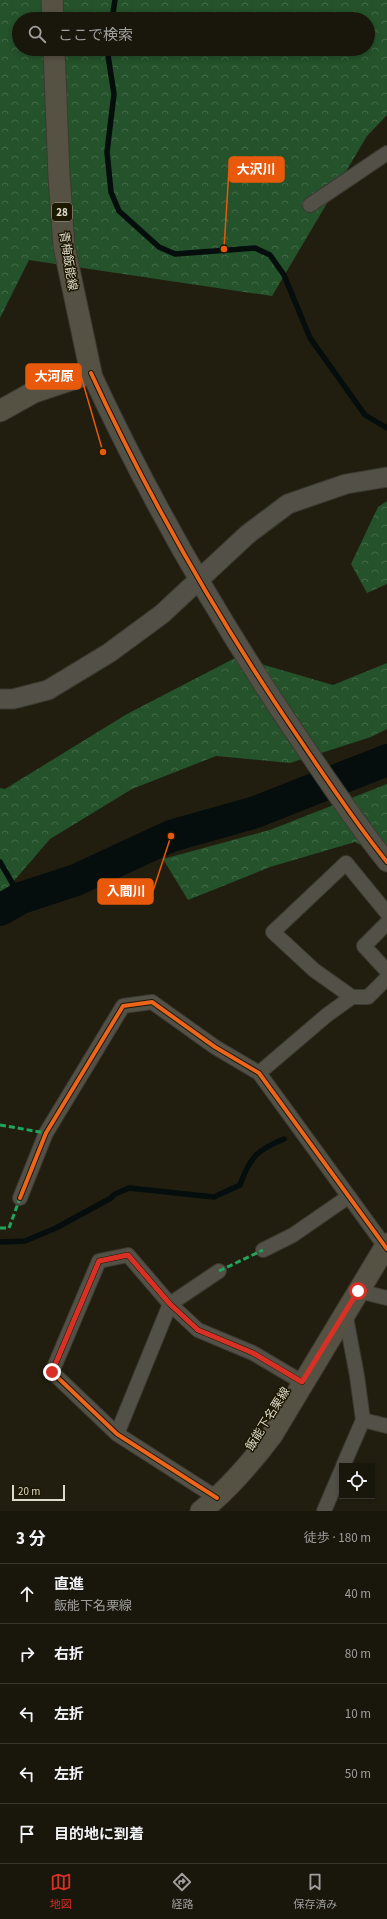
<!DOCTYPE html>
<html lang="ja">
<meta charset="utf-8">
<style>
:root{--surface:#19160c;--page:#221f15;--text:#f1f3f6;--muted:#9f9f9d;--line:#37352d;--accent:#d93025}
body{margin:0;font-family:"Source Sans 3","Noto Sans JP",sans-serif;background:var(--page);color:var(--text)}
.controls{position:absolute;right:12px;bottom:12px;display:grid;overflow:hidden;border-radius:0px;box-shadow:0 2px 6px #0003}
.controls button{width:36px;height:36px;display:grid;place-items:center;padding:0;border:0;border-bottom:1px solid var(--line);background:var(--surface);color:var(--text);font:20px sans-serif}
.scale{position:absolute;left:12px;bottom:10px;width:53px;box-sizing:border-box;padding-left:4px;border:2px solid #dddacb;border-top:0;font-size:11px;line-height:14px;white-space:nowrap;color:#dddacb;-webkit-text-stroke:3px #1d1802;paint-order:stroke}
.stop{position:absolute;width:12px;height:12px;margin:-9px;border:3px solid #d93025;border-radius:50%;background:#fff}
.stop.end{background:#d93025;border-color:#fff;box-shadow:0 1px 4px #0008}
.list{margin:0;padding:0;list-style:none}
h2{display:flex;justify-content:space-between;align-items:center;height:52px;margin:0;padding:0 16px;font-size:17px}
h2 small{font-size:13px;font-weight:400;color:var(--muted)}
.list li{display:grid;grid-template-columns:26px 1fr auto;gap:12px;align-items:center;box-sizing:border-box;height:60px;padding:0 16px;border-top:1px solid var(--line)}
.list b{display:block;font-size:15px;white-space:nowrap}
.list p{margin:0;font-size:13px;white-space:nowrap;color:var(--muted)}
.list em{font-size:13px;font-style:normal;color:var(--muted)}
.icon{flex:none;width:22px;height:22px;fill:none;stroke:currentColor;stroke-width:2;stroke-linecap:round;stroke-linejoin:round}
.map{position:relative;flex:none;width:387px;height:1511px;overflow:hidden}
.search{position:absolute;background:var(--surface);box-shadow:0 2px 6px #0003;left:12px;right:12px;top:12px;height:44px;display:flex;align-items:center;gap:10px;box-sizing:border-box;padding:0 14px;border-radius:22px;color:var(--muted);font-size:15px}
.sheet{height:352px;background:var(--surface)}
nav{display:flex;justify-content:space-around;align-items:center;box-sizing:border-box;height:56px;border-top:1px solid var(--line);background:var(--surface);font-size:11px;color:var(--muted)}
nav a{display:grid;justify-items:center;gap:2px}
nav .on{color:var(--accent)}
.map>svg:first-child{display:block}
</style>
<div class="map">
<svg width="387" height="1511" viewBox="0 0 387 1511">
<defs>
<pattern id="forest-crowns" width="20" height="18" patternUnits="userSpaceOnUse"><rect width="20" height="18" fill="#24522a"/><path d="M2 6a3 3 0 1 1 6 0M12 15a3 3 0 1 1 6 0" fill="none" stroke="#436a48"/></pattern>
</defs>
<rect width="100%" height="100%" fill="#211e10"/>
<path fill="url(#forest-crowns)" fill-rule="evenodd" d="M 0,0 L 387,0 L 387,115 L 367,136 L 272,296 L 29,260 L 0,318 ZM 19,19 L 368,19 L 368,49 L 19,49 Z
M 387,501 L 387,584 L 367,593 L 351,564 L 378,507 Z
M 237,657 L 333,685 L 387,663 L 387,729 L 371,737 L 290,763 L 216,756 L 132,789 L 50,839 L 0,897 L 0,788 L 5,789 L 127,714 Z
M 387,784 L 387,850 L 372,851 L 355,842 L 270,867 L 188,900 L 163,859 L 270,830 Z"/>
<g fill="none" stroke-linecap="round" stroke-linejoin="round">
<path stroke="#050e0c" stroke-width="5.5" d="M 112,19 L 115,0
M 107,49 L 114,94 L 107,152 L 111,192 L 119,211 L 159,247 L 175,254 L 255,248 L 270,255 L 284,275 L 310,338 L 365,415 L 387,428
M 0,862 L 21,898
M 0,1242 L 25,1241 L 56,1228 L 111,1198 L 115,1194 L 129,1188 L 214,1197 L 240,1185 C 250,1157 257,1150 284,1139"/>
<path stroke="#050e0c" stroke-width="32" d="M 0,910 L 21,898 L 76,880 L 171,836 L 256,812 L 387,760"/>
<g stroke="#3d3a31" stroke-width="16">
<path id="street" d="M 310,205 L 387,153
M 387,923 L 364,946 L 387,971
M 352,997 L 314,970 L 273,932 L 346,863 L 387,913
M 259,1073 L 327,1015 L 352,997 L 368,997 L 387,978
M 20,1198 L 46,1133 L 123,1006 L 152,1002 L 215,1047 L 259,1073 L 387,1249
M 263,1250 L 293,1235 L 348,1197
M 358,1291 L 387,1298
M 345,1312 L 357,1376 L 363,1420 L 387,1426
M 117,1434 L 170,1304 L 219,1271
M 343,1466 L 363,1420
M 217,1498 L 117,1434 L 52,1372 L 99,1261 L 128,1255 L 170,1304 L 198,1330 L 253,1353 L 302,1382
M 324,1511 L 342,1469"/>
</g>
<g stroke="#3d3a31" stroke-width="21">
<path id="secondary" d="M 91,373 C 149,498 217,617 294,731 C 324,775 353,820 387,862
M 0,699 L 13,699 L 48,690 L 109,653 L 162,614 L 248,534 L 288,504 L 346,484 L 387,477"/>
</g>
<g stroke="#3d3a31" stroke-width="23">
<path id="primary" d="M 52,0 L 53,19
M 0,411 L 34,392 L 91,373 L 64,246 L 59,176 L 54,49
M 201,1511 C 229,1489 251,1463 272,1435 L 387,1244"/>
</g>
<use href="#street" stroke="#525047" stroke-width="14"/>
<use href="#secondary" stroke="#525047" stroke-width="19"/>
<use href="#primary" stroke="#565243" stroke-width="21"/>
<path stroke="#20a55d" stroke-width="3" stroke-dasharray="6 3" stroke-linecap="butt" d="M 0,1125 L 46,1133
M 0,1228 L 9,1228 L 20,1198
M 219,1271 L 263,1250"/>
<g stroke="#1d1802" stroke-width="6">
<path id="cycleway" d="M 91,373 C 149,498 217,617 294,731 C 324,775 353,820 387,862
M 20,1198 L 46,1133 L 123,1006 L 152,1002 L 215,1047 L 259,1073 L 387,1249
M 217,1498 L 117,1434 L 52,1372 L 99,1261 L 128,1255 L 170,1304 L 198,1330 L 253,1353 L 302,1382"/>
</g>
<use href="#cycleway" stroke="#eb651d" stroke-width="4"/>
</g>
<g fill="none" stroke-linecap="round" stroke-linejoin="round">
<path stroke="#d93025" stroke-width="5" d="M 52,1372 L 99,1261 L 128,1255 L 170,1304 L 198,1330 L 253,1353 L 302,1382 L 358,1291"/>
</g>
<g text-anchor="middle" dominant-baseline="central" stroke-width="3" stroke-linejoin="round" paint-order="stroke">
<rect fill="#1d1802" stroke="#a3a08f" stroke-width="1" x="52" y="203" width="20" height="18" rx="3"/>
<g font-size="11" font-weight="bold" fill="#dddacb">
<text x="62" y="212">28</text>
</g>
<g font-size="12" fill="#dddacb" stroke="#1d1802">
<text transform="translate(68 261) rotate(81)">青梅飯能線</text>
<text transform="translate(268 1419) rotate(-58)">飯能下名栗線</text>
</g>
</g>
<path fill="none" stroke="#e8590c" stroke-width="1.5" d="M224 249L229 169M103 452L81 376M171 836L153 891"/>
<g fill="#e8590c" stroke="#1d1802" stroke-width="1.5">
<circle cx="224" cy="249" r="4"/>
<circle cx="103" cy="452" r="4"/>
<circle cx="171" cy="836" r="4"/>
</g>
<g fill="#e8590c" stroke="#e8590c" stroke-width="1.5">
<rect x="229" y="157" width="55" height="25" rx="4"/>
<rect x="26" y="364" width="55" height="25" rx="4"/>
<rect x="98" y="879" width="55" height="25" rx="4"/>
</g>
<g font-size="13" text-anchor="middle" font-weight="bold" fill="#fff">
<text x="256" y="174">大沢川</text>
<text x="54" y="381">大河原</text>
<text x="126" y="896">入間川</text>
</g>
</svg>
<div class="controls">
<button><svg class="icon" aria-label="locate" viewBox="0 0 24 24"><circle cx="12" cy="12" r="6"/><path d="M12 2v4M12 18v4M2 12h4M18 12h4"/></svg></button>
</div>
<div class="scale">20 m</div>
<div class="stop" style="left:358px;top:1291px"></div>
<div class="stop end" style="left:52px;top:1372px"></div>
<div class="search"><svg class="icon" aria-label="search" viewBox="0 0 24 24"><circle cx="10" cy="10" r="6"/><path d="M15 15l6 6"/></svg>ここで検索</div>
</div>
<section class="sheet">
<h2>3 分<small>徒歩 · 180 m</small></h2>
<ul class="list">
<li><svg class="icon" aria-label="ahead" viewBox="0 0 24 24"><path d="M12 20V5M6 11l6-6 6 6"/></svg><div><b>直進</b><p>飯能下名栗線</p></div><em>40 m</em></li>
<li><svg class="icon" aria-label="right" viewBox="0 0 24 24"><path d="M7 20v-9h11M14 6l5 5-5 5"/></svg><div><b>右折</b></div><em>80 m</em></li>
<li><svg class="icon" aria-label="left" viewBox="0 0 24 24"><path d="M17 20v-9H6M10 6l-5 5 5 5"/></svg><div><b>左折</b></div><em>10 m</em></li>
<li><svg class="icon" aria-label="left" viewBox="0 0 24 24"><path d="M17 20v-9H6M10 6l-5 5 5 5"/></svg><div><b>左折</b></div><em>50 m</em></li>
<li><svg class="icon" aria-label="arrive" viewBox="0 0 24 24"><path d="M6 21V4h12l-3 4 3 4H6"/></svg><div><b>目的地に到着</b></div></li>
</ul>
</section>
<nav>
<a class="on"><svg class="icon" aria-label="map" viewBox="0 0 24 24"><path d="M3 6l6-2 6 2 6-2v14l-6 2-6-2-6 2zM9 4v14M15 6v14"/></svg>地図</a>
<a><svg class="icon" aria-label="directions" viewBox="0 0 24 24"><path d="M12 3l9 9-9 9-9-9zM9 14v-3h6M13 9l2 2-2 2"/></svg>経路</a>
<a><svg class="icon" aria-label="saved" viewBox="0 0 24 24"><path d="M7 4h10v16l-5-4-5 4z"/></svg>保存済み</a>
</nav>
